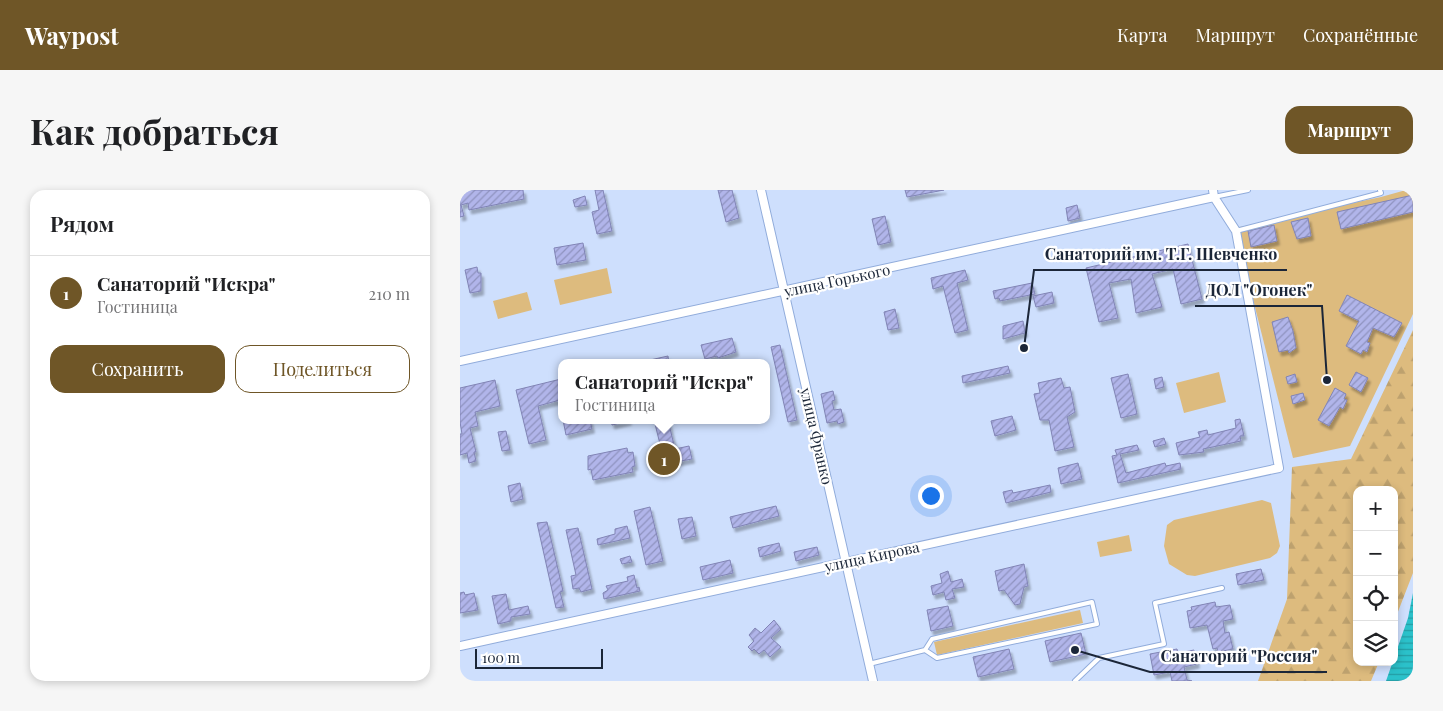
<!DOCTYPE html>
<html lang="ru">
<meta charset="utf-8">
<style>
:root{--surface:#fff;--page:#f6f6f6;--text:#202124;--muted:#757577;--line:#e0e0e0;--accent:#6f5627}
body{margin:0;font-family:"Playfair Display",serif;background:var(--page);color:var(--text)}
.controls{position:absolute;right:15px;bottom:15px;display:grid;overflow:hidden;border-radius:10px;box-shadow:0 2px 8px #0003}
.controls button{width:45px;height:45px;display:grid;place-items:center;padding:0;border:0;border-bottom:1px solid var(--line);background:var(--surface);color:var(--text);font:25px sans-serif}
.scale{position:absolute;left:15px;bottom:12px;width:128px;box-sizing:border-box;padding-left:5px;border:2px solid #1b2638;border-top:0;font-size:14px;line-height:18px;white-space:nowrap;color:#1b2638;-webkit-text-stroke:4px #fff;paint-order:stroke}
.you{position:absolute;left:470px;top:305px;width:18px;height:18px;margin:-12px;border:4px solid #fff;border-radius:50%;background:#1a73e8;box-shadow:0 0 0 8px #1a73e833}
.badge{display:grid;place-items:center;width:32px;height:32px;border-radius:50%;background:var(--accent);color:#fff;font-size:16px;font-weight:700}
.pin{position:absolute;translate:-50% -50%;border:2px solid #fff;box-shadow:0 1px 5px #0006}
.popup{position:absolute;left:98px;top:169px;width:212px;height:65px;box-sizing:border-box;display:grid;place-content:center;border-radius:10px;background:var(--surface);filter:drop-shadow(0 1px 4px #0005);font-size:16px;white-space:nowrap;color:var(--muted)}
.popup b{font-size:19px;color:var(--text)}
.popup::after{content:'';position:absolute;left:50%;top:100%;margin-left:-10px;border:10px solid transparent;border-top-color:var(--surface)}
.list{margin:0;padding:0;list-style:none}
h2{display:flex;justify-content:space-between;align-items:center;height:65px;margin:0;padding:0 20px;font-size:21px}
h2 small{font-size:16px;font-weight:400;color:var(--muted)}
.list li{display:grid;grid-template-columns:32px 1fr auto;gap:15px;align-items:center;box-sizing:border-box;height:75px;padding:0 20px;border-top:1px solid var(--line)}
.list b{display:block;font-size:19px;white-space:nowrap}
.list p{margin:0;font-size:16px;white-space:nowrap;color:var(--muted)}
.list em{font-size:16px;font-style:normal;color:var(--muted)}
.actions{display:flex;gap:10px;padding:15px 20px}
.actions a{flex:1;padding:11px 0;border:1px solid var(--accent);border-radius:15px;text-align:center;font-size:18px;color:var(--accent)}
.actions .main{background:var(--accent);color:#fff}
.icon{flex:none;width:28px;height:28px;fill:none;stroke:currentColor;stroke-width:2;stroke-linecap:round;stroke-linejoin:round}
.map{position:relative;flex:none;width:953px;height:491px;overflow:hidden;border-radius:15px}
header{display:flex;align-items:center;gap:30px;box-sizing:border-box;height:70px;padding:0 25px;background:var(--accent);color:#fff}
header strong{font-size:24px}
nav{display:flex;gap:28px;margin-inline-start:auto;font-size:18px}
.intro{display:flex;align-items:center;justify-content:space-between;box-sizing:border-box;height:120px;padding:0 30px}
h1{margin:0;font-size:35px}
.button{padding:12px 22px;border-radius:15px;background:var(--accent);color:#fff;font-size:18px;font-weight:700}
main{display:flex;gap:30px;padding:0 30px}
aside{flex:1;background:var(--surface);border-radius:15px;box-shadow:0 2px 8px #0003}
.map>svg:first-child{display:block}
</style>
<header>
<strong>Waypost</strong>
<nav><a>Карта</a><a>Маршрут</a><a>Сохранённые</a></nav>
</header>
<div class="intro"><h1>Как добраться</h1><a class="button">Маршрут</a></div>
<main>
<aside>
<h2>Рядом<small></small></h2>
<ul class="list">
<li><span class="badge">1</span><div><b>Санаторий &quot;Искра&quot;</b><p>Гостиница</p></div><em>210 m</em></li>
</ul>
<div class="actions"><a class="main">Сохранить</a><a>Поделиться</a></div>
</aside>
<div class="map">
<svg width="953" height="491" viewBox="0 0 953 491">
<defs>
<pattern id="forest-firs" width="22" height="20" patternUnits="userSpaceOnUse" patternTransform="scale(1.25)"><rect width="22" height="20" fill="#ddbb7e"/><path d="M5 1l3.5 6h-7zM16 11l3.5 6h-7z" fill="#bda16e"/></pattern>
<pattern id="water-rules" width="6" height="5" patternUnits="userSpaceOnUse" patternTransform="scale(1.25)"><rect width="6" height="5" fill="#2bc1ca"/><path d="M0 2.5h6" fill="none" stroke="#249da5"/></pattern>
<pattern id="building-hatch" width="6" height="6" patternUnits="userSpaceOnUse" patternTransform="scale(1.25)"><rect width="6" height="6" fill="#b1b5ea"/><path d="M-1 1l2-2M0 6l6-6M5 7l2-2" fill="none" stroke="#8f93bf"/></pattern>
<filter id="shadow"><feDropShadow dx="2.5" dy="4" stdDeviation="1" flood-color="#0004"/></filter>
</defs>
<rect width="100%" height="100%" fill="#cedffd"/>
<path fill="#ddbb7e" d="M 946,0 L 953,0 L 953,124 L 890,256 L 833,268 L 775,38 L 921,7 Z
M 147,78 L 152,103 L 100,115 L 94,90 Z
M 67,102 L 72,120 L 38,129 L 33,111 Z
M 759,182 L 766,212 L 724,223 L 716,193 Z
M 802,310 L 811,313 L 820,356 L 817,363 L 810,368 L 735,386 L 727,385 L 709,374 L 704,356 L 707,335 L 714,330 Z
M 669,345 L 672,361 L 640,367 L 637,352 Z
M 620,420 L 623,433 L 477,465 L 474,452 Z"/>
<path fill="url(#forest-firs)" d="M 953,140 L 953,383 L 934,432 L 934,300 L 897,300 L 897,472 L 919,472 L 911,491 L 798,491 L 827,409 L 832,277 L 891,269 Z"/>
<path fill="url(#water-rules)" d="M 953,403 L 953,491 L 926,491 L 948,428 Z"/>
<path fill="url(#building-hatch)" stroke="#8184b5" filter="url(#shadow)" d="M 0,0 L 63,0 L 64,9 L 9,20 L 8,13 L 1,15 L 4,26 L 0,27 Z
M 135,0 L 143,0 L 152,41 L 137,44 L 132,22 L 139,20 Z
M 258,0 L 272,0 L 279,28 L 266,32 Z
M 445,0 L 484,0 L 447,7 Z
M 953,5 L 953,22 L 881,39 L 877,22 Z
M 125,6 L 127,15 L 115,17 L 113,10 Z
M 617,15 L 620,28 L 608,31 L 606,18 Z
M 425,26 L 431,52 L 418,55 L 412,29 Z
M 848,28 L 851,46 L 837,49 L 831,32 Z
M 814,35 L 817,51 L 791,57 L 788,41 Z
M 123,53 L 126,70 L 97,75 L 94,58 Z
M 728,54 L 742,109 L 721,114 L 713,79 L 692,84 L 702,117 L 676,123 L 671,89 L 649,93 L 658,128 L 639,132 L 626,78 Z
M 17,77 L 18,83 L 21,83 L 21,101 L 10,103 L 5,80 Z
M 505,80 L 508,90 L 497,93 L 508,140 L 495,143 L 483,96 L 473,99 L 471,88 Z
M 572,93 L 575,104 L 540,111 L 539,108 L 535,109 L 533,101 Z
M 592,102 L 594,113 L 576,117 L 573,106 Z
M 887,105 L 942,133 L 934,147 L 913,138 L 907,152 L 910,153 L 907,162 L 903,160 L 901,164 L 886,156 L 899,131 L 879,121 Z
M 435,119 L 439,138 L 428,140 L 424,122 Z
M 828,127 L 833,141 L 836,158 L 829,163 L 828,160 L 819,162 L 812,132 Z
M 563,131 L 565,143 L 543,149 L 543,136 Z
M 272,148 L 276,162 L 258,168 L 257,166 L 245,169 L 241,155 Z
M 320,155 L 337,230 L 328,232 L 311,157 Z
M 208,166 L 209,173 L 181,173 L 181,172 Z
M 548,176 L 550,183 L 503,193 L 502,186 Z
M 896,182 L 908,188 L 901,202 L 889,195 Z
M 668,184 L 677,224 L 661,228 L 651,188 Z
M 835,184 L 837,192 L 828,194 L 826,187 Z
M 702,187 L 704,197 L 696,199 L 694,189 Z
M 601,188 L 604,198 L 610,197 L 615,222 L 607,227 L 614,257 L 595,261 L 589,230 L 580,230 L 574,204 L 580,203 L 578,193 Z
M 101,189 L 101,215 L 100,210 L 78,216 L 86,250 L 69,254 L 56,200 Z
M 35,190 L 40,216 L 15,222 L 18,236 L 10,238 L 16,262 L 14,262 L 16,271 L 9,273 L 7,263 L 0,265 L 0,244 L 2,244 L 0,232 L 0,198 Z
M 875,198 L 886,204 L 884,209 L 887,210 L 883,219 L 880,217 L 869,236 L 858,230 Z
M 373,201 L 375,210 L 372,211 L 374,220 L 381,219 L 384,232 L 378,234 L 377,231 L 367,233 L 361,204 Z
M 843,203 L 845,210 L 833,214 L 831,206 Z
M 552,226 L 556,240 L 535,246 L 531,231 Z
M 780,229 L 784,246 L 780,246 L 781,251 L 743,259 L 744,262 L 719,265 L 716,253 L 740,247 L 738,242 L 747,240 L 748,245 L 776,238 L 775,230 Z
M 103,230 L 130,230 L 132,239 L 106,245 Z
M 151,230 L 169,230 L 169,231 L 152,235 Z
M 194,230 L 208,230 L 215,259 L 229,256 L 232,269 L 205,274 Z
M 46,241 L 50,260 L 42,261 L 38,242 Z
M 704,248 L 706,254 L 695,257 L 693,251 Z
M 677,255 L 679,260 L 660,264 L 666,283 L 705,273 L 706,276 L 720,273 L 721,279 L 658,293 L 652,266 L 657,265 L 655,260 Z
M 167,258 L 168,263 L 173,262 L 175,276 L 172,277 L 173,282 L 133,290 L 131,279 L 128,280 L 128,266 Z
M 618,273 L 622,289 L 601,294 L 598,278 Z
M 60,293 L 63,309 L 51,312 L 48,296 Z
M 590,295 L 591,302 L 546,313 L 543,302 L 552,300 L 553,303 Z
M 316,316 L 319,326 L 273,338 L 270,327 Z
M 190,317 L 203,371 L 186,375 L 174,321 Z
M 232,327 L 236,346 L 222,349 L 218,329 Z
M 87,332 L 103,401 L 100,402 L 104,417 L 96,418 L 77,333 Z
M 167,336 L 170,348 L 138,355 L 137,349 L 155,344 L 155,339 Z
M 118,338 L 132,399 L 121,402 L 119,398 L 113,399 L 111,386 L 116,385 L 106,340 Z
M 319,353 L 321,361 L 300,367 L 298,358 Z
M 357,357 L 359,365 L 336,371 L 334,362 Z
M 170,366 L 172,372 L 162,374 L 160,369 Z
M 270,370 L 273,383 L 243,390 L 240,377 Z
M 564,374 L 568,396 L 564,397 L 560,414 L 555,415 L 544,400 L 539,401 L 535,381 Z
M 801,379 L 804,390 L 778,395 L 776,384 Z
M 488,381 L 491,392 L 502,389 L 504,397 L 492,399 L 495,408 L 486,410 L 484,402 L 473,405 L 471,396 L 482,393 L 480,384 Z
M 174,385 L 177,398 L 179,397 L 180,401 L 144,409 L 143,403 L 148,400 L 146,396 L 168,391 L 167,387 Z
M 4,402 L 5,405 L 14,403 L 18,420 L 0,423 L 0,403 Z
M 46,404 L 49,420 L 68,416 L 70,424 L 51,427 L 51,431 L 38,434 L 32,406 Z
M 755,412 L 756,417 L 770,415 L 773,429 L 763,431 L 765,443 L 769,442 L 773,459 L 758,462 L 757,458 L 753,459 L 747,435 L 730,438 L 727,421 L 732,420 L 731,417 Z
M 488,416 L 493,436 L 471,441 L 467,420 Z
M 314,430 L 321,439 L 311,448 L 321,457 L 310,467 L 304,460 L 299,464 L 294,459 L 292,461 L 288,457 L 294,451 L 289,445 L 295,438 L 301,443 Z
M 621,443 L 626,464 L 590,472 L 585,451 Z
M 549,459 L 554,479 L 518,487 L 513,467 Z
M 717,459 L 718,463 L 734,460 L 737,474 L 724,477 L 727,490 L 732,491 L 712,491 L 710,482 L 694,485 L 690,464 Z"/>
<g fill="none" stroke-linecap="round" stroke-linejoin="round">
<g stroke="#91acdb" stroke-width="6">
<path id="service" d="M 754,7 L 788,0
M 776,41 L 921,3 L 920,0
M 409,474 L 465,460 L 477,468 L 637,434 L 632,412 L 472,449 L 465,460
M 615,491 L 639,468 L 704,454 L 695,413 L 762,398"/>
</g>
<g stroke="#91acdb" stroke-width="10">
<path id="minor" d="M 301,0 L 413,491
M 0,171 L 754,7
M 0,456 L 819,278 L 776,41 L 754,7 L 753,0"/>
</g>
<use href="#service" stroke="#fff" stroke-width="4"/>
<use href="#minor" stroke="#fff" stroke-width="8"/>
</g>
<g text-anchor="middle" dominant-baseline="central" stroke-width="4.5" stroke-linejoin="round" paint-order="stroke">
<g font-size="15" fill="#1b2638" stroke="#fff">
<text transform="translate(377 90) rotate(-12)">улица Горького</text>
<text transform="translate(357 246) rotate(77)">улица Франко</text>
<text transform="translate(412 366) rotate(-12)">улица Кирова</text>
</g>
</g>
<path fill="none" stroke="#1b2638" stroke-width="2" d="M564 158L574 80H827M867 190L862 116H735M615 460L690 482H867"/>
<g fill="#1b2638" stroke="#fff" stroke-width="2">
<circle cx="564" cy="158" r="5"/>
<circle cx="867" cy="190" r="5"/>
<circle cx="615" cy="460" r="5"/>
</g>
<g font-size="16" text-anchor="middle" font-weight="bold" fill="#1b2638" stroke="#fff" stroke-width="4.5" stroke-linejoin="round" paint-order="stroke">
<text x="701" y="70">Санаторий им. Т.Г. Шевченко</text>
<text x="799" y="106">ДОЛ "Огонек"</text>
<text x="779" y="472">Санаторий "Россия"</text>
</g>
</svg>
<div class="controls">
<button>+</button>
<button>−</button>
<button><svg class="icon" aria-label="locate" viewBox="0 0 24 24"><circle cx="12" cy="12" r="6"/><path d="M12 2v4M12 18v4M2 12h4M18 12h4"/></svg></button>
<button><svg class="icon" aria-label="layers" viewBox="0 0 24 24"><path d="M12 4l9 5-9 5-9-5zM3 14l9 5 9-5"/></svg></button>
</div>
<div class="scale">100 m</div>
<div class="you"></div>
<div class="pin badge" style="left:204px;top:269px">1</div>
<div class="popup"><b>Санаторий &quot;Искра&quot;</b>Гостиница</div>
</div>
</main>
